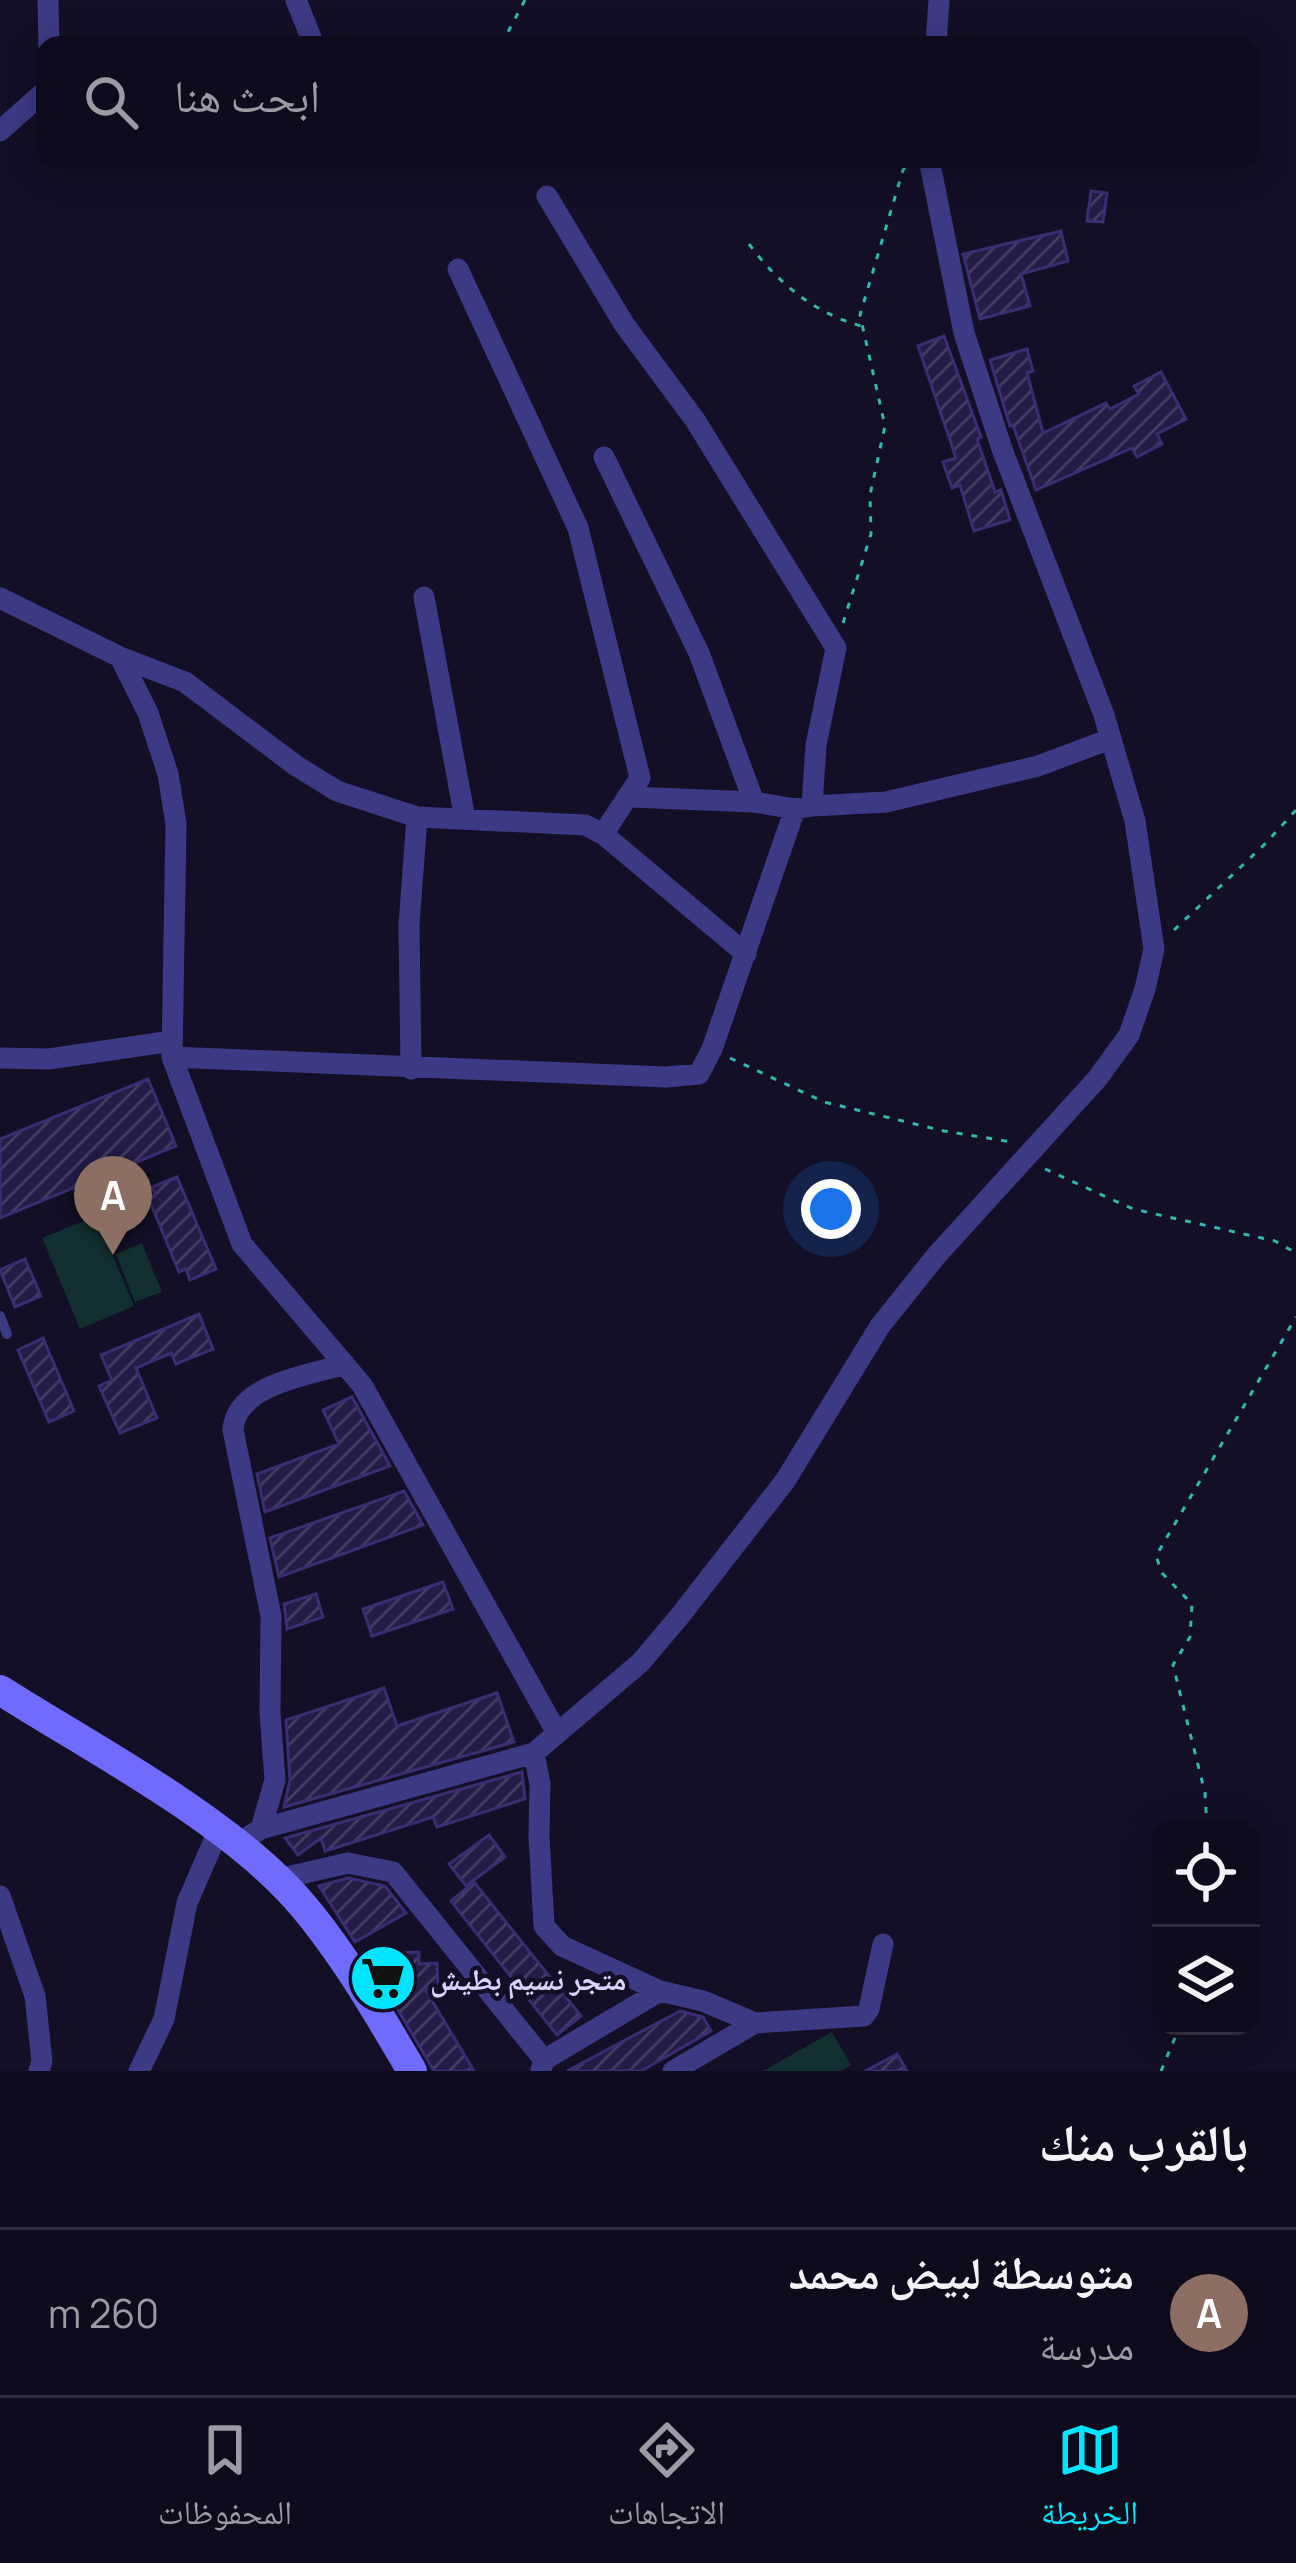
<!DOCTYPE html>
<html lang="ar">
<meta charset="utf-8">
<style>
:root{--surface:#0e0b1c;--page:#171425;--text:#f1f3f6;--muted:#9b9ba3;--line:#2e2b3b;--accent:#00e5ff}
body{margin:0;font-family:Manrope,"Noto Naskh Arabic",sans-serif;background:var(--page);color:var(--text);direction:rtl}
.controls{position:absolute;right:36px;bottom:36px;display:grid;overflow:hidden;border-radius:24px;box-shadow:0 6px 30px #0003}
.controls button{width:108px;height:108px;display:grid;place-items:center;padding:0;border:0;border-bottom:3px solid var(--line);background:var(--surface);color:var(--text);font:60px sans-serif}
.you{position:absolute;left:831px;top:1209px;width:42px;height:42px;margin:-30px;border:9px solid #fff;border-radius:50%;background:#1a73e8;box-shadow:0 0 0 18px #1a73e833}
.badge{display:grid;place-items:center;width:78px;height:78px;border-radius:50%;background:var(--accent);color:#fff;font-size:39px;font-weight:700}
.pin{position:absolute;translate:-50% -99px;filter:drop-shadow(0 3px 6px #0008)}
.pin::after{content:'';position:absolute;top:63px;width:42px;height:36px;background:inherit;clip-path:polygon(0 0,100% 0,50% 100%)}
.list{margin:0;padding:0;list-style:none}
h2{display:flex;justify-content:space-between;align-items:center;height:156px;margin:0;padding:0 48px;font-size:51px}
h2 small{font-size:39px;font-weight:400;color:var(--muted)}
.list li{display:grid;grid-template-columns:78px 1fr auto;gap:36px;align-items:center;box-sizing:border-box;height:168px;padding:0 48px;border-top:3px solid var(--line)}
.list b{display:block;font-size:45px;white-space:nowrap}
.list p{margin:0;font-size:39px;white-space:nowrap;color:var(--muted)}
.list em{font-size:39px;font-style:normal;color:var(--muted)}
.icon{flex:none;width:66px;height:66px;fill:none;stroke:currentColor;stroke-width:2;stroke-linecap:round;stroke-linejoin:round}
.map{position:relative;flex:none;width:1296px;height:2071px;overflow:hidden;direction:ltr}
.search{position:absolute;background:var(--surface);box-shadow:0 6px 30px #0003;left:36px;right:36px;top:36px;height:132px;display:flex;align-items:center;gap:30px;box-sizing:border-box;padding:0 42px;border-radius:24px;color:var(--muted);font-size:45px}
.sheet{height:324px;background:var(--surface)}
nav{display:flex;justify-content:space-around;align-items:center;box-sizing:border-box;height:168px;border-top:3px solid var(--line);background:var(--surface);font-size:33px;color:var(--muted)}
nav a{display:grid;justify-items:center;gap:6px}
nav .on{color:var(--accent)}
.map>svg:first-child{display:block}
</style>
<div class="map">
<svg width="1296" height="2071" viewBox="0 0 1296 2071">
<defs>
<pattern id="building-hatch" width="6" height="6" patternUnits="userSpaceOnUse" patternTransform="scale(3)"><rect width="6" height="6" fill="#241b47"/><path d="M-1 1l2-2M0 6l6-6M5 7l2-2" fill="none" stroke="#433b63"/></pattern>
</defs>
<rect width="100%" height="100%" fill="#130f26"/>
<path fill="#12302f" d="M 96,1216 L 134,1306 L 80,1329 L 42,1238 Z
M 142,1243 L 162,1292 L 135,1302 L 116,1254 Z
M 832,2032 L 851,2065 L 841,2071 L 763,2071 Z"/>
<path fill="url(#building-hatch)" stroke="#3b2d73" stroke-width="3" d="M 1091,191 L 1107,193 L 1103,222 L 1087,221 Z
M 1061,231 L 1068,261 L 1021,274 L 1030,306 L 980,319 L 963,254 Z
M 944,336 L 981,437 L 977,439 L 995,492 L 1001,490 L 1010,520 L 974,531 L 960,485 L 952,488 L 943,462 L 956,458 L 918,346 Z
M 1027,349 L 1033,371 L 1027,373 L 1043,433 L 1106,403 L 1110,409 L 1139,394 L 1134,386 L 1161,372 L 1186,419 L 1157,434 L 1162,444 L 1137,457 L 1132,448 L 1036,490 L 1013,425 L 1010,426 L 990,360 Z
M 148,1079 L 176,1146 L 0,1218 L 0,1139 Z
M 177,1177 L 216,1269 L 190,1280 L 186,1269 L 179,1272 L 148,1197 L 155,1194 L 152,1187 Z
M 25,1259 L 41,1296 L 15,1307 L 0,1270 Z
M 199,1314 L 213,1349 L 176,1364 L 171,1353 L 136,1368 L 157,1418 L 120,1433 L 99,1386 L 112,1380 L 101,1355 Z
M 43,1338 L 74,1411 L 49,1422 L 18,1350 Z
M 352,1397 L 390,1466 L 265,1512 L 257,1474 L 339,1444 L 323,1410 Z
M 404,1491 L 423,1525 L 279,1577 L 270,1538 Z
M 443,1582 L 453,1609 L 372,1636 L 363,1609 Z
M 316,1594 L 323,1617 L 287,1629 L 284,1604 Z
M 384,1688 L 397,1726 L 497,1693 L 514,1742 L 284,1807 L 290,1780 L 286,1720 Z
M 522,1772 L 525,1799 L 437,1827 L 433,1817 L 325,1851 L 321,1838 L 298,1855 L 285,1838 Z
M 489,1835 L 505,1857 L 466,1886 L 449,1864 Z
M 348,1878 L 385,1886 L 406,1913 L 355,1942 L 319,1886 Z
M 474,1882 L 581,2016 L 557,2035 L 451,1901 Z
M 419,1952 L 419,1964 L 437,1963 L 438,1988 L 425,1989 L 474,2071 L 434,2071 L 392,2000 L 395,1999 L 363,1954 Z
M 680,2011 L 703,2017 L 711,2031 L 641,2071 L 567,2071 Z
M 897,2054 L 907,2071 L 865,2071 Z"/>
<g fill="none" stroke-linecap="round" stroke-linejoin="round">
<path stroke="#2fb8b0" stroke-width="3" stroke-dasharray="6 9" stroke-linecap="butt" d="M 501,45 L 525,0
M 301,160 L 311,159
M 749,244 C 778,283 814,313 861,326
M 843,623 L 871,534 L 870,495 L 885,426 L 860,315 L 903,170 L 909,164
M 1174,930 L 1266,843 L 1296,810
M 730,1058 L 824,1102 L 944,1131 L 1012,1142
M 1045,1169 L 1133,1209 L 1275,1241 L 1296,1253
M 1207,1828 L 1205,1793 L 1173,1665 L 1190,1637 L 1192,1604 L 1162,1573 L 1156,1556 L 1296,1317
M 1161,2071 L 1180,2026"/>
<path stroke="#3d3a85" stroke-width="10" d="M 0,1316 L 7,1334"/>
<path stroke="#3d3a85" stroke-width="21" d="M 48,0 L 49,45
M 296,0 L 314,45
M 936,45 L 939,0
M 0,131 L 45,91
M 547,196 L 624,324 L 695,420 L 836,648 L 816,745 L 812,806 L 795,809 L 754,802
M 458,269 L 578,528 L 640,778 L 603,834
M 604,457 L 699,653 L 754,802 L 630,797
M 424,597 L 465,819
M 0,598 L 120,657 L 185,682 L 295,765 L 337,791 L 417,817 L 585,825 L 603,834 L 746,954
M 120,657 L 148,713 L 168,774 L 176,824 L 172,1057 L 242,1244 L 362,1385 L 557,1733
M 812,806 L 886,802 L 1038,766 L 1110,739
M 172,1057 L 666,1077 L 699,1074 L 712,1049 L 795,809
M 0,1058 L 49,1059 L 172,1041
M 411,1069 L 409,925 L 417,817
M 261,1829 L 534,1753
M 238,1843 L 261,1829 L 275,1780 L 270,1713 L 271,1616 L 233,1430 C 236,1384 308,1376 345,1364
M 278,1879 L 348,1863 L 393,1872 L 544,2060
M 0,1896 L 35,1996 L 42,2061 L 39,2071
M 660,1991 L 562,1946 L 544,1926 L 539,1836 L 540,1784 L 534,1753 L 640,1663 L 679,1617 L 785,1481 L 880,1326 L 936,1256 L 1097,1079 L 1129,1035 L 1145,989 L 1154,949 L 1135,821 L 1104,715 L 1002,449 L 964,333 L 929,159
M 755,2023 L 864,2016 L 869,2009 L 883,1944
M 541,2070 L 544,2060 L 660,1991 L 703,2001 L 755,2023 L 673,2071
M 139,2071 L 164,2019 L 187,1903 L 219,1829"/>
<path stroke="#6f6bff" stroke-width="30" d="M 0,1690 C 90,1747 206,1808 281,1882 C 330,1930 377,2011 412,2071"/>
</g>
<defs>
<g id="supermarket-disc" transform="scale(3.45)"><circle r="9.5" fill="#00e5ff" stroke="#130f26"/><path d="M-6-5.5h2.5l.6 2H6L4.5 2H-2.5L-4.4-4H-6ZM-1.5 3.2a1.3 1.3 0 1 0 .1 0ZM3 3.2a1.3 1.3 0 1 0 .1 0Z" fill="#111"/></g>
</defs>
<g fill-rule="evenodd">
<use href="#supermarket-disc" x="383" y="1978"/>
</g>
<g text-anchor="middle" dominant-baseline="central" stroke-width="9" stroke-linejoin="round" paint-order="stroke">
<g font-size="30" font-weight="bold" fill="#d9d4ff" stroke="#130f26" text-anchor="start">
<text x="430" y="1978">متجر نسيم بطيش</text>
</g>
</g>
</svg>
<div class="controls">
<button><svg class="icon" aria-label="locate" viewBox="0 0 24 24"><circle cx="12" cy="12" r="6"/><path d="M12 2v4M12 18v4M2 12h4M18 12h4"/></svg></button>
<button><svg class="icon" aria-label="layers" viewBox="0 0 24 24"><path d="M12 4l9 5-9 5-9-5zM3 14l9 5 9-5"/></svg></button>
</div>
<div class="you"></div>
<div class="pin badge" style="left:113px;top:1255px;background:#8d6e63">A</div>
<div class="search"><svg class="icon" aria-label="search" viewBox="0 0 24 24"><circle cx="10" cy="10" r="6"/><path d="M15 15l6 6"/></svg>ابحث هنا</div>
</div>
<section class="sheet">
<h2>بالقرب منك<small></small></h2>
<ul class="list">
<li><span class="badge" style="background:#8d6e63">A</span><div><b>متوسطة لبيض محمد</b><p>مدرسة</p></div><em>260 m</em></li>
</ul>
</section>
<nav>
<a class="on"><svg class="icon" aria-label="map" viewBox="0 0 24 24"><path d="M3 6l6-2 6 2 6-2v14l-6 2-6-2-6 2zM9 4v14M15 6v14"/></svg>الخريطة</a>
<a><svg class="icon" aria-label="directions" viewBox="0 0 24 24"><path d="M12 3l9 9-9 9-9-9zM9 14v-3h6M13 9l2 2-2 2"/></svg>الاتجاهات</a>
<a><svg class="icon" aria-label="saved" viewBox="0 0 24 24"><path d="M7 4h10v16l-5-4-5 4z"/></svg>المحفوظات</a>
</nav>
